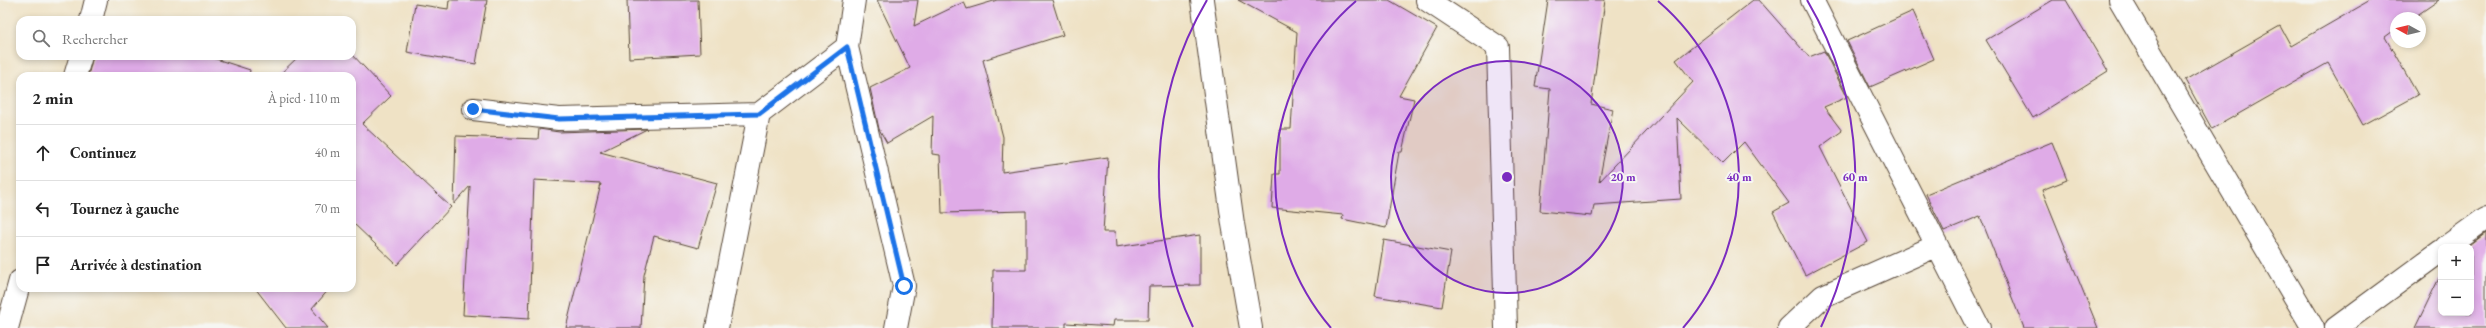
<!DOCTYPE html>
<html lang="fr">
<meta charset="utf-8">
<style>
:root{--surface:#fff;--page:#f2f2f2;--text:#222;--muted:#767676;--line:#e0e0e0}
body{margin:0;font-family:"EB Garamond",serif;background:var(--page);color:var(--text)}
.controls{position:absolute;right:12px;bottom:12px;display:grid;overflow:hidden;border-radius:8px;box-shadow:0 2px 6px #0003}
.controls button{width:36px;height:36px;display:grid;place-items:center;padding:0;border:0;border-bottom:1px solid var(--line);background:var(--surface);color:var(--text);font:20px sans-serif}
.compass{position:absolute;left:2390px;top:12px;width:36px;height:36px;border-radius:50%;background:var(--surface);box-shadow:0 2px 6px #0003;rotate:278deg}
.stop{position:absolute;width:12px;height:12px;margin:-9px;border:3px solid #1a73e8;border-radius:50%;background:#fff}
.stop.end{background:#1a73e8;border-color:#fff;box-shadow:0 1px 4px #0008}
.list{margin:0;padding:0;list-style:none}
h2{display:flex;justify-content:space-between;align-items:center;height:52px;margin:0;padding:0 16px;font-size:17px}
h2 small{font-size:13px;font-weight:400;color:var(--muted)}
.list li{display:grid;grid-template-columns:26px 1fr auto;gap:12px;align-items:center;box-sizing:border-box;height:56px;padding:0 16px;border-top:1px solid var(--line)}
.list b{display:block;font-size:15px;white-space:nowrap}
.list em{font-size:13px;font-style:normal;color:var(--muted)}
.icon{flex:none;width:22px;height:22px;fill:none;stroke:currentColor;stroke-width:2;stroke-linecap:round;stroke-linejoin:round}
.map{position:relative;flex:none;width:2486px;height:328px;overflow:hidden}
.search{position:absolute;background:var(--surface);box-shadow:0 2px 6px #0003;left:16px;top:16px;width:340px;height:44px;display:flex;align-items:center;gap:10px;box-sizing:border-box;padding:0 14px;border-radius:12px;color:var(--muted);font-size:15px}
.panel{position:absolute;background:var(--surface);box-shadow:0 2px 6px #0003;left:16px;top:72px;width:340px;height:220px;border-radius:12px}
.map>svg:first-child{display:block}
</style>
<div class="map">
<svg width="2486" height="328" viewBox="0 0 2486 328">
<rect width="100%" height="100%" fill="#f6f6f2"/>
<filter id="ink" filterUnits="userSpaceOnUse"><feTurbulence type="fractalNoise" baseFrequency=".025" numOctaves="2"/><feDisplacementMap in="SourceGraphic" scale="8" xChannelSelector="R" yChannelSelector="G"/><feConvolveMatrix kernelMatrix="1 2 1 2 8 2 1 2 1" color-interpolation-filters="sRGB"/></filter>
<filter id="wash" filterUnits="userSpaceOnUse"><feTurbulence type="fractalNoise" baseFrequency=".012" numOctaves="4" result="noise"/><feDisplacementMap in="SourceGraphic" scale="16" xChannelSelector="R" yChannelSelector="G"/><feGaussianBlur stdDeviation="0.9" result="paint"/><feColorMatrix in="noise" values="0 0 0 0 0 0 0 0 0 0 0 0 0 0 0 0 0 1.4 0 .05"/><feComposite in="paint" operator="in"/></filter>
<g filter="url(#wash)">
<rect width="100%" height="100%" fill="#efe2c5"/>
<g id="blocks">
<path fill="#dfabe7" d="M 449,0 L 487,0 L 476,64 L 407,52 L 415,4 L 448,9 Z
M 627,0 L 698,0 L 700,54 L 629,58 Z
M 877,0 L 918,0 L 914,26 L 964,2 L 967,9 L 997,0 L 1052,0 L 1063,35 L 983,60 L 1003,137 L 1002,172 L 1108,157 L 1103,232 L 1115,232 L 1116,247 L 1200,235 L 1200,285 L 1149,286 L 1148,320 L 1114,320 L 1113,326 L 1066,323 L 1066,328 L 992,328 L 993,270 L 1026,270 L 1026,211 L 942,213 L 940,155 L 932,154 L 933,116 L 887,143 L 879,129 L 870,88 L 910,68 Z
M 1238,0 L 1389,0 L 1437,28 L 1399,96 L 1414,99 L 1402,152 L 1399,152 L 1386,228 L 1342,219 L 1343,215 L 1272,208 L 1274,174 L 1280,174 L 1280,129 L 1291,129 L 1297,32 Z
M 1548,0 L 1605,0 L 1591,104 L 1613,109 L 1599,182 L 1693,82 L 1676,60 L 1753,0 L 1759,0 L 1809,57 L 1824,51 L 1847,97 L 1824,107 L 1842,131 L 1820,147 L 1868,242 L 1805,275 L 1773,212 L 1789,203 L 1744,142 L 1723,163 L 1677,118 L 1681,199 L 1594,205 L 1592,216 L 1540,211 L 1550,89 L 1535,87 Z
M 2053,0 L 2066,0 L 2108,71 L 2033,118 L 1986,40 Z
M 2371,0 L 2439,0 L 2413,18 L 2396,18 L 2396,29 L 2385,37 L 2418,95 L 2363,125 L 2328,63 L 2212,129 L 2185,80 L 2280,26 L 2291,46 Z
M 1913,11 L 1934,59 L 1870,87 L 1847,41 Z
M 352,54 L 391,96 L 362,124 L 451,207 L 397,265 L 352,222 L 352,76 L 278,76 L 299,56 Z
M 93,56 L 207,56 L 250,70 L 249,76 L 88,76 Z
M 539,129 L 559,132 L 647,129 L 600,152 L 717,183 L 698,248 L 654,236 L 644,275 L 641,328 L 566,328 L 601,184 L 534,180 L 529,319 L 463,315 L 470,186 L 454,204 L 456,136 L 538,139 Z
M 2052,142 L 2067,180 L 2042,190 L 2098,328 L 2024,328 L 1980,216 L 1944,231 L 1926,194 Z
M 2486,233 L 2486,328 L 2415,328 L 2441,274 L 2441,313 L 2471,313 L 2471,247 L 2467,247 Z
M 1384,240 L 1451,252 L 1442,307 L 1375,296 Z
M 255,288 L 330,288 L 312,309 L 328,328 L 286,328 Z"/>
</g>
</g>
<g filter="url(#ink)">
<use href="#blocks" fill-opacity="0" stroke="#564637" stroke-width="1"/>
<g fill="none" stroke-linecap="round" stroke-linejoin="round">
<g stroke="#564637" stroke-width="24">
<path id="minor" d="M 1202,0 L 1233,224 L 1251,328
M 1427,0 L 1498,47 L 1506,328
M 1812,0 L 1979,328
M 2120,0 L 2313,328
M 91,20 L 96,0
M 847,47 L 904,286 L 896,328
M 75,76 L 81,56
M 473,109 L 559,119 L 759,114
M 2446,247 L 2486,218
M 7,328 L 20,281
M 717,328 L 759,114 L 847,47 L 854,0
M 1789,328 L 1823,296 L 1936,246
M 2336,328 L 2441,251"/>
</g>
<use href="#minor" stroke="#fff" stroke-width="22"/>
</g>
</g>
<g fill="none" stroke-linecap="round" stroke-linejoin="round" filter="url(#ink)">
<path stroke="#1a73e8" stroke-width="5" d="M 473,109 L 559,119 L 759,114 L 847,47 L 904,286"/>
</g>
<circle cx="1507" cy="177" r="116" fill="#7b2cbf" fill-opacity=".12"/>
<g fill="none" stroke="#7b2cbf" stroke-width="2">
<circle cx="1507" cy="177" r="116"/>
<path d="M1331 328A232 232 0 0 1 1356 1M1658 1A232 232 0 0 1 1683 328"/>
<path d="M1193 327A348 348 0 0 1 1207 0M1807 0A348 348 0 0 1 1821 327"/>
</g>
<circle cx="1507" cy="177" r="6" fill="#7b2cbf" stroke="#f6f6f2" stroke-width="2"/>
<g font-size="12" text-anchor="middle" font-weight="bold" fill="#7b2cbf" stroke="#f6f6f2" stroke-width="4" stroke-linejoin="round" paint-order="stroke">
<text x="1623" y="181">20 m</text>
<text x="1739" y="181">40 m</text>
<text x="1855" y="181">60 m</text>
</g>
</svg>
<div class="controls">
<button>+</button>
<button>−</button>
</div>
<svg class="compass" viewBox="-18 -18 36 36"><path d="M0-13l5 13h-10z" fill="#e53935"/><path d="M0 13l5-13h-10z" fill="#767676"/></svg>
<div class="stop" style="left:904px;top:286px"></div>
<div class="stop end" style="left:473px;top:109px"></div>
<div class="search"><svg class="icon" aria-label="search" viewBox="0 0 24 24"><circle cx="10" cy="10" r="6"/><path d="M15 15l6 6"/></svg>Rechercher</div>
<section class="panel">
<h2>2 min<small>À pied · 110 m</small></h2>
<ul class="list">
<li><svg class="icon" aria-label="ahead" viewBox="0 0 24 24"><path d="M12 20V5M6 11l6-6 6 6"/></svg><div><b>Continuez</b></div><em>40 m</em></li>
<li><svg class="icon" aria-label="left" viewBox="0 0 24 24"><path d="M17 20v-9H6M10 6l-5 5 5 5"/></svg><div><b>Tournez à gauche</b></div><em>70 m</em></li>
<li><svg class="icon" aria-label="arrive" viewBox="0 0 24 24"><path d="M6 21V4h12l-3 4 3 4H6"/></svg><div><b>Arrivée à destination</b></div></li>
</ul>
</section>
</div>
